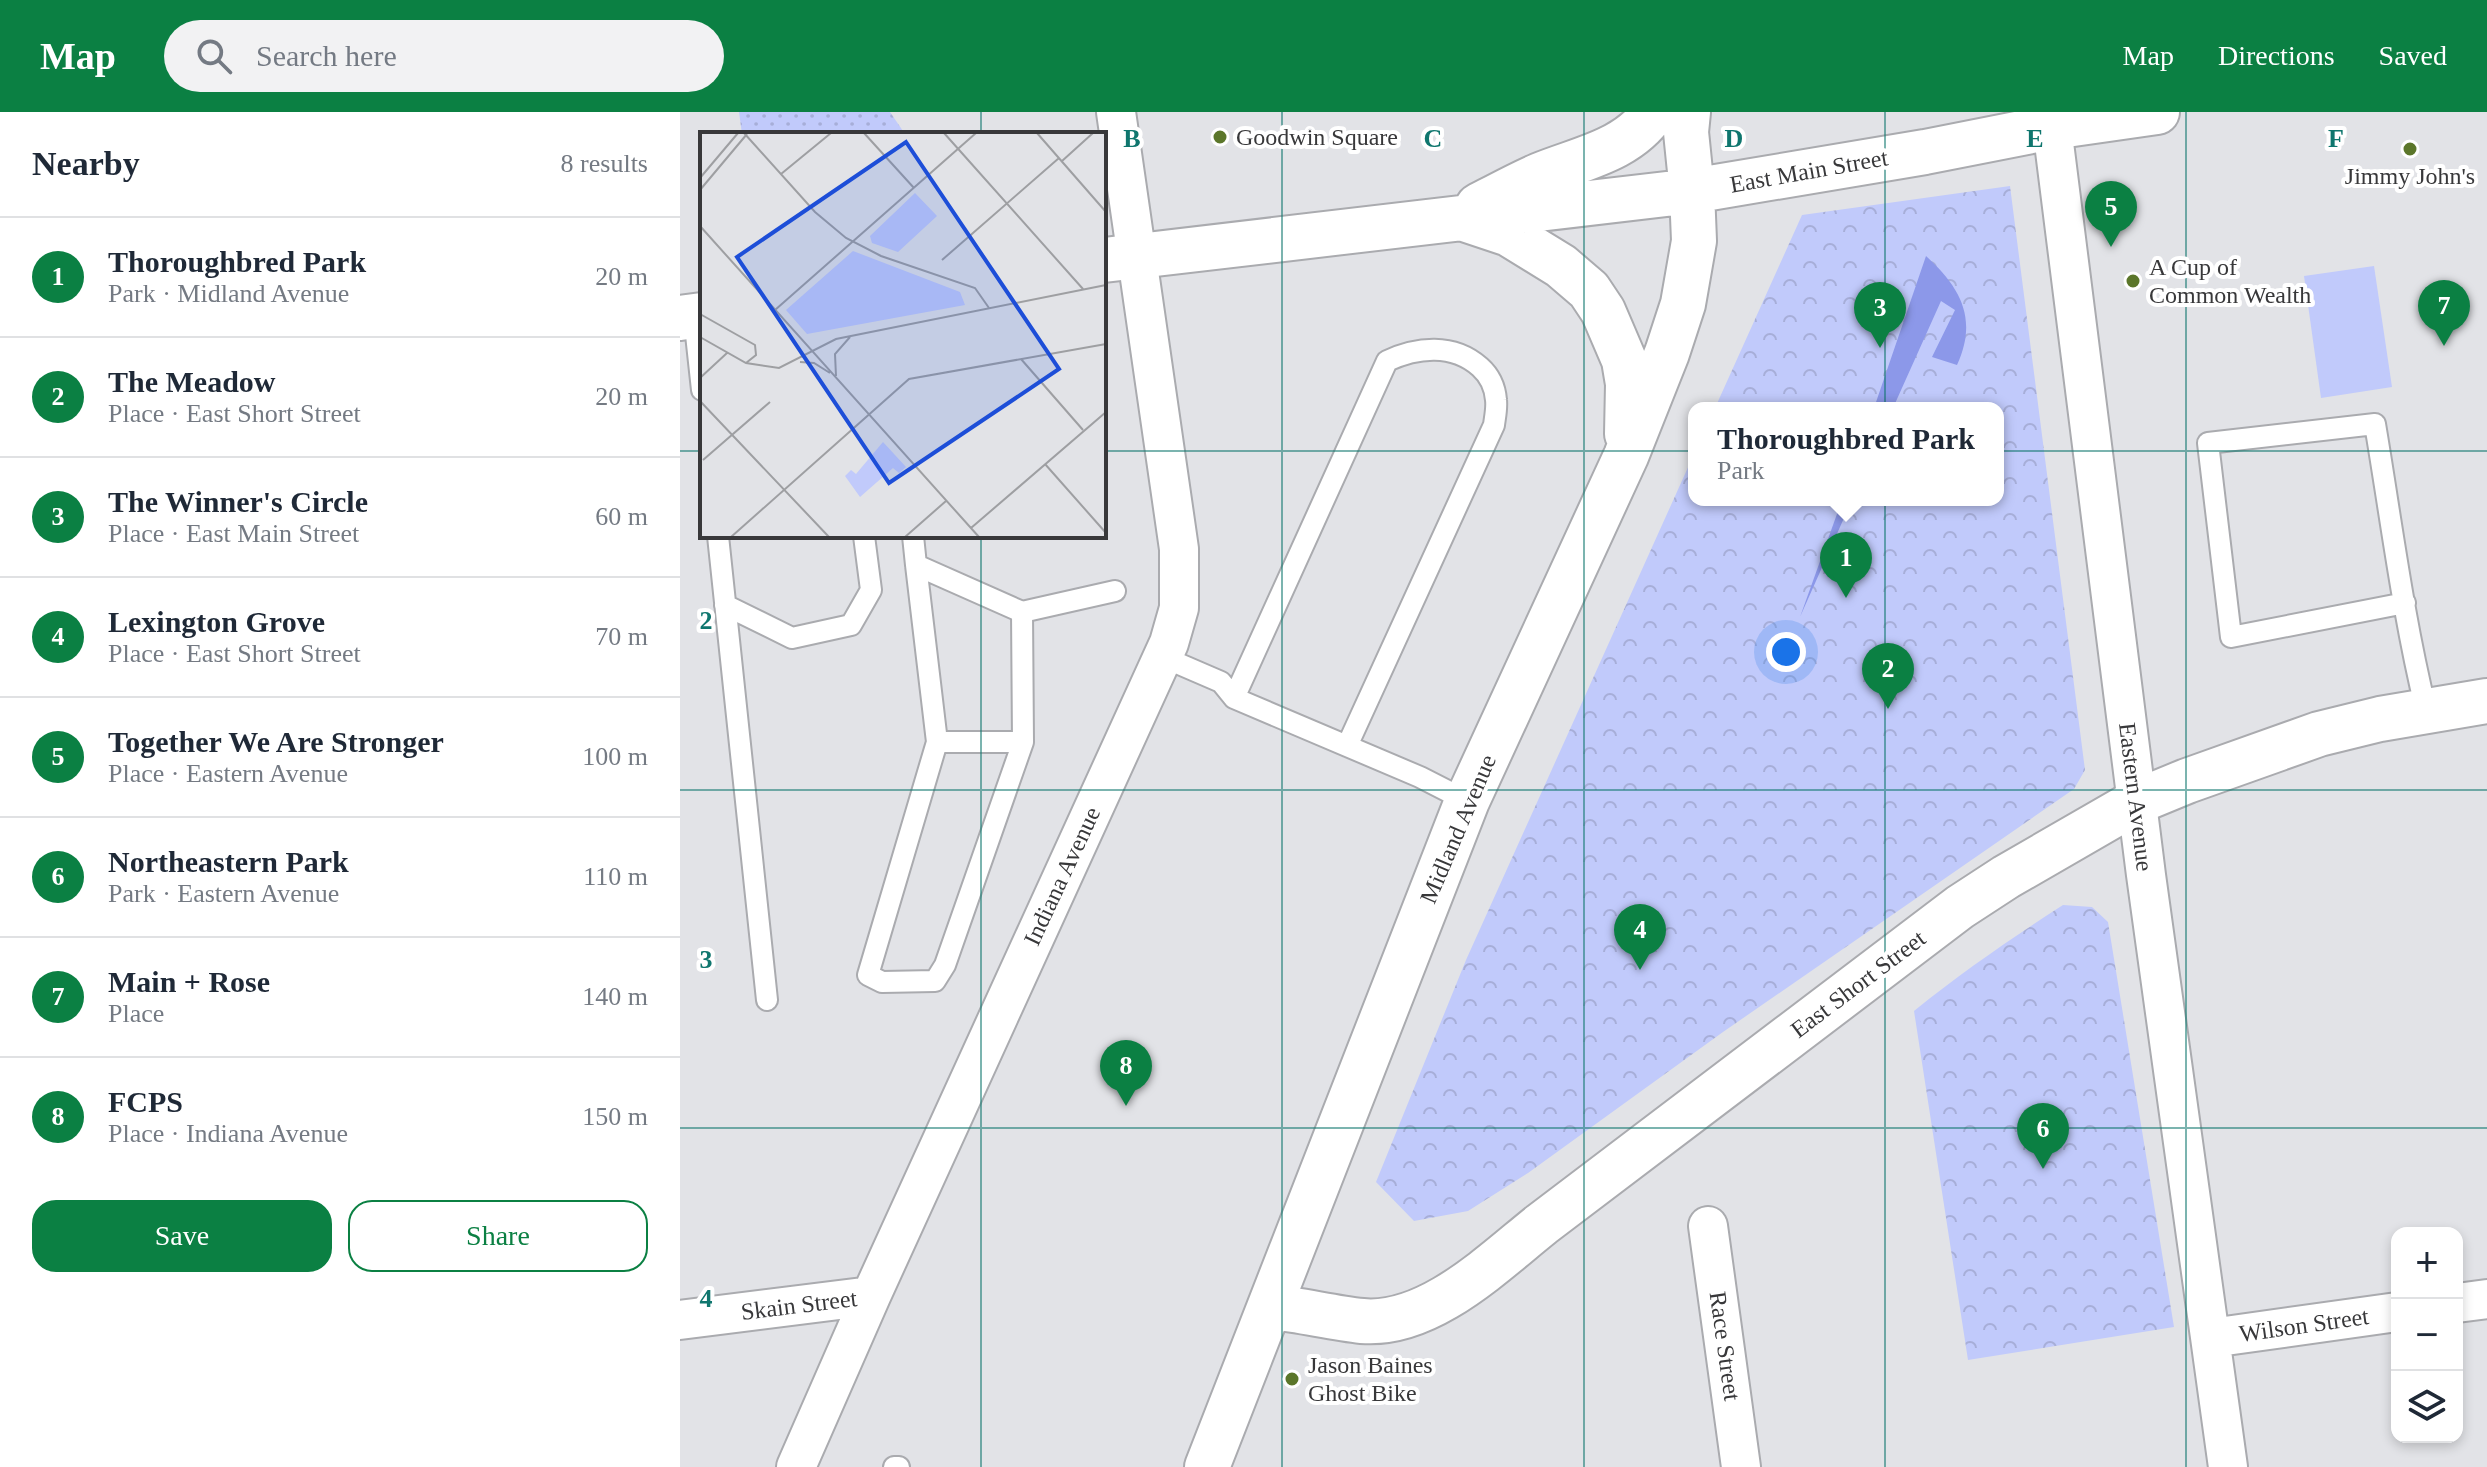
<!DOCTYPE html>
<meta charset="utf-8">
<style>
:root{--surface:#fff;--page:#f2f2f3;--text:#1f2937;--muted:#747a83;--line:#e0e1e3;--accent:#0b8043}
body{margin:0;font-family:Georgia,serif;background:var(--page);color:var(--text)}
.controls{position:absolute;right:24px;bottom:24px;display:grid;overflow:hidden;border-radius:16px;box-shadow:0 4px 12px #0003}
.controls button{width:72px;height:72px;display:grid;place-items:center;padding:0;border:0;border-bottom:2px solid var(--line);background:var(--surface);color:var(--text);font:40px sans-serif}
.you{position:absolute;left:1106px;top:540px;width:28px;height:28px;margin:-20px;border:6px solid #fff;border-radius:50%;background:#1a73e8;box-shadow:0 0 0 12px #1a73e833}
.badge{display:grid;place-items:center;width:52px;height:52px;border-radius:50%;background:var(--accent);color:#fff;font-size:26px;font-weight:700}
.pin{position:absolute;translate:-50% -66px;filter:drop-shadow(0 2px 4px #0008)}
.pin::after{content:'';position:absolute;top:42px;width:28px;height:24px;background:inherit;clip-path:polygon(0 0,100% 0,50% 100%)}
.popup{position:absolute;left:1008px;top:290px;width:316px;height:104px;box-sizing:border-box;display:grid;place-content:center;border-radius:16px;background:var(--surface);filter:drop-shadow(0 2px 6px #0005);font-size:26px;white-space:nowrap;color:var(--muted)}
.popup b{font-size:30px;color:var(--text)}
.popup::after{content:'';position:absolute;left:50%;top:100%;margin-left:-16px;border:16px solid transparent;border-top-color:var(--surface)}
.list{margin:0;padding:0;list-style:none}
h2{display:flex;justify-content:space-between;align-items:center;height:104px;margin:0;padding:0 32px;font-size:34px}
h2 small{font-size:26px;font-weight:400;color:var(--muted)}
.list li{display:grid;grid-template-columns:52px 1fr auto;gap:24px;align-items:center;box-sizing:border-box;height:120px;padding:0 32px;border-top:2px solid var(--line)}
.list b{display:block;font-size:30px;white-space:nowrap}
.list p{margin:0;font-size:26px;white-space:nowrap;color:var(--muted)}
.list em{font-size:26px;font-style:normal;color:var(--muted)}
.actions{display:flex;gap:16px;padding:24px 32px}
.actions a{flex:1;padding:18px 0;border:2px solid var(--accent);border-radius:24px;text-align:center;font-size:28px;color:var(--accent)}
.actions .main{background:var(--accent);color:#fff}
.icon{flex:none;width:44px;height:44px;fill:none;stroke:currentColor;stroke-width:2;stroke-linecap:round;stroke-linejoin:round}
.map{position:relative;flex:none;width:1807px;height:1355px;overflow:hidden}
header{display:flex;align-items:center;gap:48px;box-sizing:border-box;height:112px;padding:0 40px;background:var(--accent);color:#fff}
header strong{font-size:38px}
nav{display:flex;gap:44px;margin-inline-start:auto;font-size:28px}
.search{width:560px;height:72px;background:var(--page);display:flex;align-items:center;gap:20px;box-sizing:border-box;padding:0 28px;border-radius:44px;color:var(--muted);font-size:30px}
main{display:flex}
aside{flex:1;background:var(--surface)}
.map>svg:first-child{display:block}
</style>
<header>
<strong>Map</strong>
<div class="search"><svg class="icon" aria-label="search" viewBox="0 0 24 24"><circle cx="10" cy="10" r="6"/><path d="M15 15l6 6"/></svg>Search here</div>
<nav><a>Map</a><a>Directions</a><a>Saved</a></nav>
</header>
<main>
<aside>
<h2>Nearby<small>8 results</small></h2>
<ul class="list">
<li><span class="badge">1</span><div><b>Thoroughbred Park</b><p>Park · Midland Avenue</p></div><em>20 m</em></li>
<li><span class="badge">2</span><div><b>The Meadow</b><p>Place · East Short Street</p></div><em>20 m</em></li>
<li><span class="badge">3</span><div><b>The Winner's Circle</b><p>Place · East Main Street</p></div><em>60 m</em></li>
<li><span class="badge">4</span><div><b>Lexington Grove</b><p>Place · East Short Street</p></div><em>70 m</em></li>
<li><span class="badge">5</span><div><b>Together We Are Stronger</b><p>Place · Eastern Avenue</p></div><em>100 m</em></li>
<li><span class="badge">6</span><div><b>Northeastern Park</b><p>Park · Eastern Avenue</p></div><em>110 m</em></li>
<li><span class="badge">7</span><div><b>Main + Rose</b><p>Place</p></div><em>140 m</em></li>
<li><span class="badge">8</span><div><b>FCPS</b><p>Place · Indiana Avenue</p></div><em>150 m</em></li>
</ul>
<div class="actions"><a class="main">Save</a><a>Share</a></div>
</aside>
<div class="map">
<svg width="1807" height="1355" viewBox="0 0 1807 1355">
<defs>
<pattern id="grass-dots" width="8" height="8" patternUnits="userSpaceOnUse" patternTransform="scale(2)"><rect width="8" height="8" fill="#c1cafb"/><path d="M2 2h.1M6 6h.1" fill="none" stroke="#a7aed8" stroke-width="1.8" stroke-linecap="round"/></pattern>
<pattern id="park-crowns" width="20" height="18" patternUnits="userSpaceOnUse" patternTransform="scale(2)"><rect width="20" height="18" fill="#c1cafb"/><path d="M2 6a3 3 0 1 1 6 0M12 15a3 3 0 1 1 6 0" fill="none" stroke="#a7aed8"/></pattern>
</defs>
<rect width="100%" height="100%" fill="#e2e3e7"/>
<path fill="url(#grass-dots)" d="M 59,0 L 210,0 L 225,22 L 62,22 Z"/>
<path fill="url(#park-crowns)" d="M 1330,74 L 1405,658 L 1394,677 L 1043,920 L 848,1061 L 788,1099 L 734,1109 L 696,1070 L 786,848 L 1014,342 L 1014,388 L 1318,388 L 1318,296 L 1035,296 L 1122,103 Z
M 1383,793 L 1412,795 L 1428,810 L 1494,1215 L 1288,1248 L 1234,899 C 1282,860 1332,826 1383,793 Z"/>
<path fill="#c1cafb" d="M 1694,154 L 1712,275 L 1641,286 L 1624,164 Z"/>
<path fill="#8c98e9" d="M 1246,144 C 1281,176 1298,207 1277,253 L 1252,245 L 1275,198 L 1261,189 L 1213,296 L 1194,296 Z
M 1162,388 L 1172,388 L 1120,505 Z"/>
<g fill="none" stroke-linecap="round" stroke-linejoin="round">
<g stroke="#aaabaf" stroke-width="24">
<path id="service" d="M 14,204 L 22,278
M 38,424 L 87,888
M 233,424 L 236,453 L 257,630 L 188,863 L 202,870 L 255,869 L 265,853 L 343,630 L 342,500 L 236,453
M 1725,491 L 1551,525 L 1528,331 L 1695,312 C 1711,407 1723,504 1746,598
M 45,493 L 112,526 L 171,513 L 191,478 L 184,424
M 342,500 L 435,479
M 483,545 L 541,570 L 554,586 L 740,665 L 787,689
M 554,586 L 707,249 C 737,235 773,231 800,255 C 809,263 815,275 816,288 C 817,296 815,305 814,313 L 667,634
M 257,630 L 343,630
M 214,1355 L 219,1355"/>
</g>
<g stroke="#aaabaf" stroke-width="42">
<path id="minor" d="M 1372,15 L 1466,763 L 1548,1355
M 1028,1114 L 1061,1355
M 1777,1191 L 1807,1187
M 0,1208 L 191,1184
M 1531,1226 L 1717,1200
M 116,1355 L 191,1184 L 489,531 L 499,496 L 499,437 L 436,0"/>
</g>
<g stroke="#aaabaf" stroke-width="48">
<path id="secondary" d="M 591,1195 C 622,1198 652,1206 682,1209 C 749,1215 813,1151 862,1112 L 1280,795 L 1326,765 L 1456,690 L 1507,669 L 1639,622 L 1700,607 L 1807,589"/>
</g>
<g stroke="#aaabaf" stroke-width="48">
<path id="primary" d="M 798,94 C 819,83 839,72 860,63 C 902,46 947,39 974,0
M 787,108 L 829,122 L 881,154 L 909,178 L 923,199 L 944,248 L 948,272 L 947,322
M 424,148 L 1012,79 L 1245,40 L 1372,15 L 1477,0
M 0,206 L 22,203
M 527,1355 L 787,689 L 946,344 L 987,241 L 1003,192 L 1014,129 L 1012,79 L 1006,20 L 1008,0"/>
</g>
<use href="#service" stroke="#fff" stroke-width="20"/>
<use href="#minor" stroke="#fff" stroke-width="38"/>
<use href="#secondary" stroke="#fff" stroke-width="44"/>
<use href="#primary" stroke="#fff" stroke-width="44"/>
</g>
<path fill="none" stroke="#0f766e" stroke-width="2" stroke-opacity="0.55" d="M 301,0 L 301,22M 602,0 L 602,1355M 904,0 L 904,1355M 1205,0 L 1205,1355M 1506,0 L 1506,1355M 0,339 L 22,339M 424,339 L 1807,339M 301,424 L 301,1355M 0,678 L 1807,678M 0,1016 L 1807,1016"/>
<g fill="#5b762a" stroke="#fff" stroke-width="3">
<circle cx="540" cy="25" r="8"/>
<circle cx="1730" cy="37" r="8"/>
<circle cx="1453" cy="169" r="8"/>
<circle cx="612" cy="1267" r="8"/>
</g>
<g text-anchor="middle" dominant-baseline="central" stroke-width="8" stroke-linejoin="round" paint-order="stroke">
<g font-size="24" fill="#38383a" stroke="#fff" text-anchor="start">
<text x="556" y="25">Goodwin Square</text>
<text x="1730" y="64" text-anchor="middle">Jimmy John's</text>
<text x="1469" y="155">A Cup of<tspan x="1469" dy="28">Common Wealth</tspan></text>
<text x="628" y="1253">Jason Baines<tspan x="628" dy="28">Ghost Bike</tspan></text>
</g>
<g font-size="24" fill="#38383a" stroke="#fff">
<text transform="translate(1129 59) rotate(-10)">East Main Street</text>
<text transform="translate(1456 685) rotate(83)">Eastern Avenue</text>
<text transform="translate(778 717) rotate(-67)">Midland Avenue</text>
<text transform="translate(382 764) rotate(-65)">Indiana Avenue</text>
<text transform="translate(1178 872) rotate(-37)">East Short Street</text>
<text transform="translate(119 1193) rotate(-7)">Skain Street</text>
<text transform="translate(1624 1213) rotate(-8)">Wilson Street</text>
<text transform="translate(1045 1234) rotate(82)">Race Street</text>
</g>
</g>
<g transform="translate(20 20)">
<rect width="406" height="406" fill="#e2e3e7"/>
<path d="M 183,310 L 206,335 L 199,341 L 193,336 L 160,365 L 145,344 L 151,338 L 156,342 Z" fill="#c1cafb"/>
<path d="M 215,61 L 237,84 L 198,120 L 172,111 L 170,104 ZM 153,119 L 260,160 L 265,173 L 107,202 L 86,178 Z" fill="#c1cafb"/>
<path fill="none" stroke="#9e9fa2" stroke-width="2" d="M 44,1 L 115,80 L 146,106 L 181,124 L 275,156 L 289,176M 164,1 L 214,56M 244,1 L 383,157M 337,1 L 406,80M 362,29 L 393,1M 81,42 L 131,1M 0,46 L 38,1M 0,58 L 47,2M 0,94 L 279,405M 242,128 L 359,26M 75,178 L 276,1M 0,182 L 55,213 L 56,223 L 46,231M 0,205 L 46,231 L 79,236 L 136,207 L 406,153M 321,227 L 383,298M 100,230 L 114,231 L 130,241M 136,244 L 135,222 L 150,205M 0,246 L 27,221M 0,269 L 129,405M 3,328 L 70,270M 345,332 L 406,401M 271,396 L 406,280M 31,405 L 209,247 L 406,212M 205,405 L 246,369"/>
<path fill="#1d4ed8" fill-opacity="0.15" stroke="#1d4ed8" stroke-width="4" d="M 206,10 L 359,237 L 189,351 L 37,125 Z"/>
<rect width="406" height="406" fill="none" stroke="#38383a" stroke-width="4"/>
</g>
<g font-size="26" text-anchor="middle" font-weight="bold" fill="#0f766e" stroke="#fff" stroke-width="8" stroke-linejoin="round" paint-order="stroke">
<text x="452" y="35">B</text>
<text x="753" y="35">C</text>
<text x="1054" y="35">D</text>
<text x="1355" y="35">E</text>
<text x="1656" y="35">F</text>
<text x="26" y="517">2</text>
<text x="26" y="856">3</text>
<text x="26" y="1195">4</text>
</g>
</svg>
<div class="controls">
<button>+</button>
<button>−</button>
<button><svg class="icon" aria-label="layers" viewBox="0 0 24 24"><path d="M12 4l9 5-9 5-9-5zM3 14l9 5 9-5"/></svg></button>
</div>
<div class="you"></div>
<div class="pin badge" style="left:1166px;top:486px">1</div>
<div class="popup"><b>Thoroughbred Park</b>Park</div>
<div class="pin badge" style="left:1208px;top:597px">2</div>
<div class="pin badge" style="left:1200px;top:236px">3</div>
<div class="pin badge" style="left:960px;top:858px">4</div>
<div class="pin badge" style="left:1431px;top:135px">5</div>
<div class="pin badge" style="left:1363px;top:1057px">6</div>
<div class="pin badge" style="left:1764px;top:234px">7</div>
<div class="pin badge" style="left:446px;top:994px">8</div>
</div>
</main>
